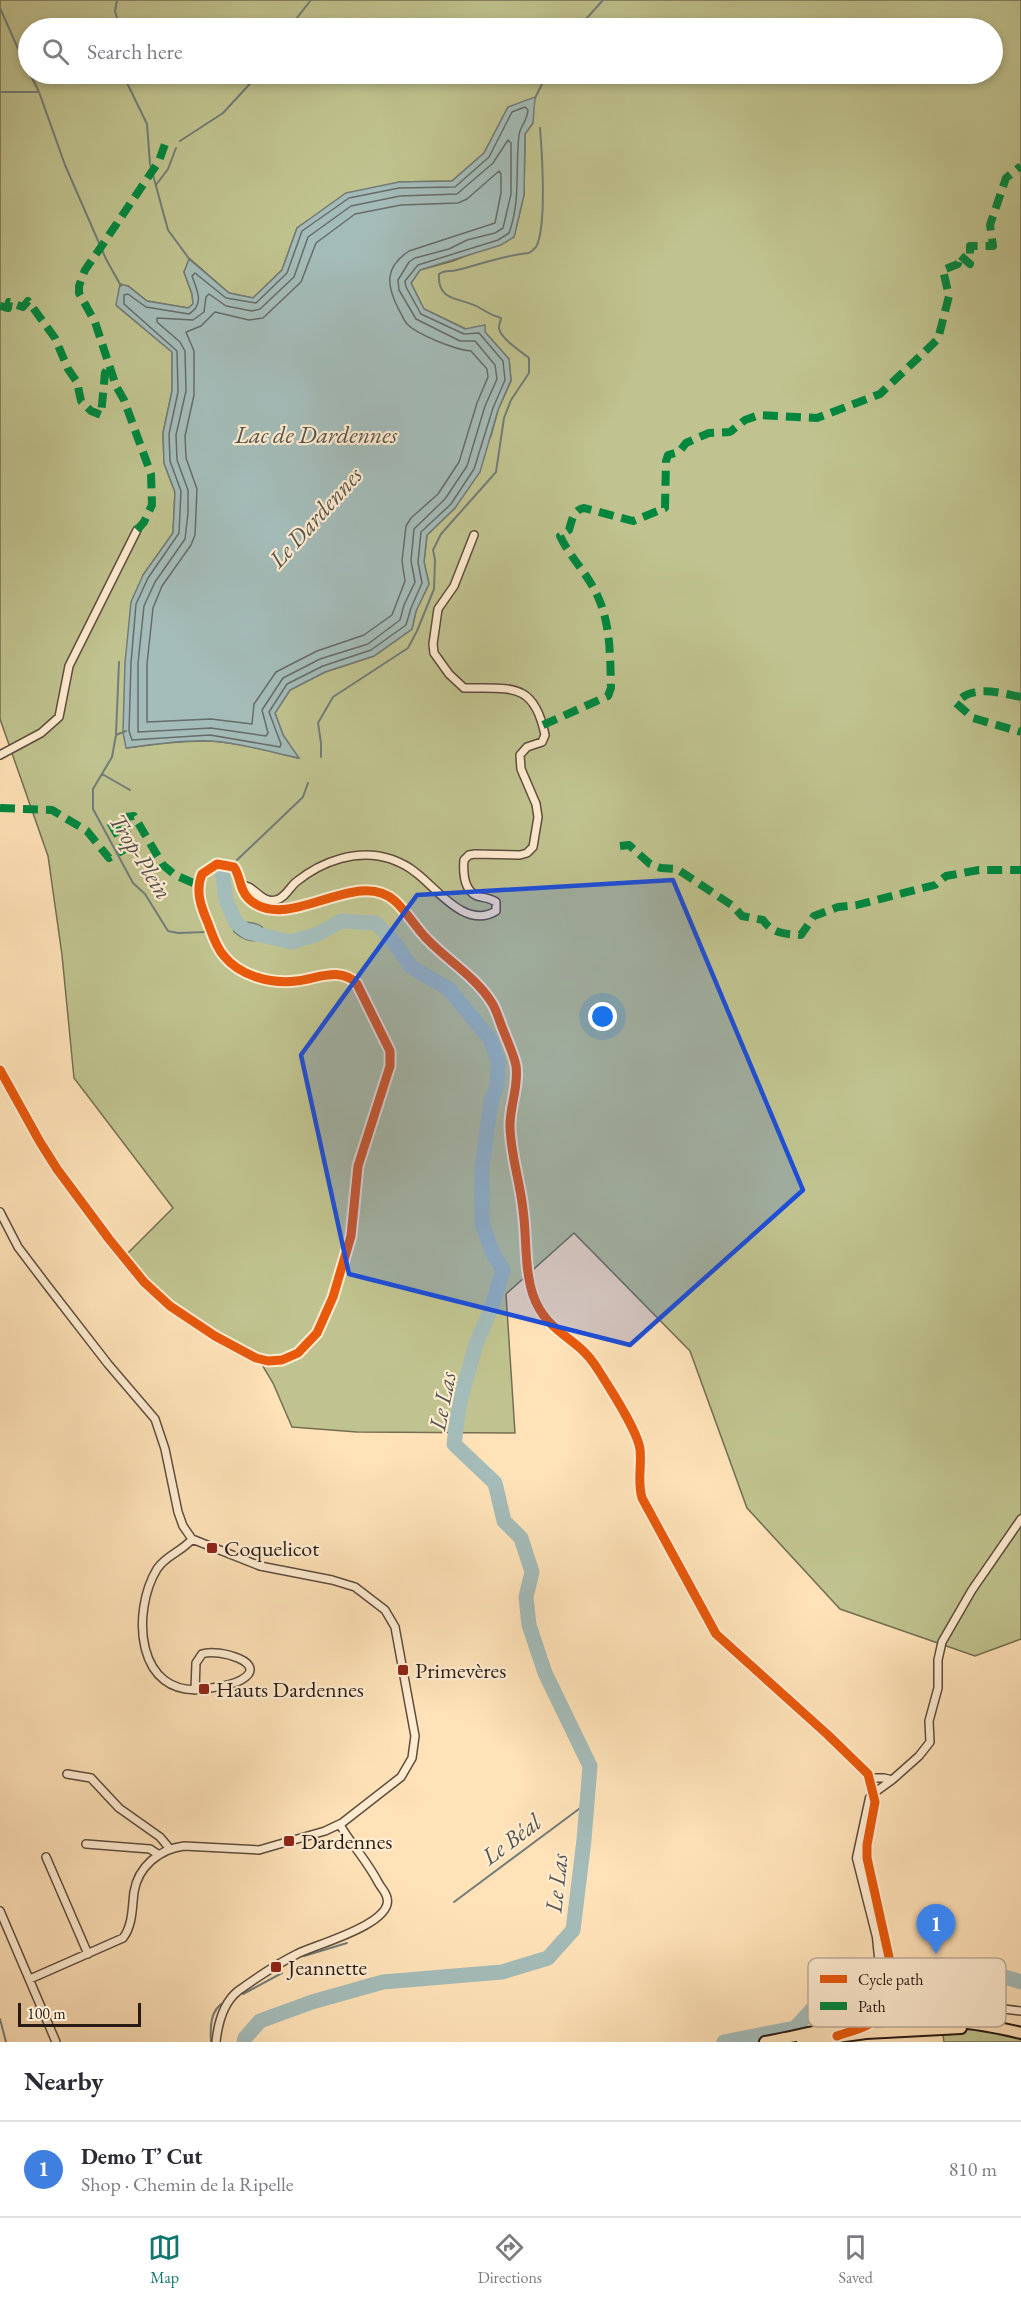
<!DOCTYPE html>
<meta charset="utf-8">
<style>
:root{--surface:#fff;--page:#f2f2f3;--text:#2b2b33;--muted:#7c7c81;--line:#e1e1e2;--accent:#0f766e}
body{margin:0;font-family:"EB Garamond",serif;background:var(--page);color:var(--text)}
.scale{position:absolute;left:18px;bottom:15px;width:123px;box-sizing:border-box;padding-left:6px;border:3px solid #281b16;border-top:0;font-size:16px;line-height:21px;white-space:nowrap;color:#281b16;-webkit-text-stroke:4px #ffecd1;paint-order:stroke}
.you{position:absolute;left:603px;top:1017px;width:21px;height:21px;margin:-15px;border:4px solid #fff;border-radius:50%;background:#1a73e8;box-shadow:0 0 0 9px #1a73e833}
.badge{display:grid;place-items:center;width:39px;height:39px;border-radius:50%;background:var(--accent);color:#fff;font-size:20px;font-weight:700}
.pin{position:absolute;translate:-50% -50px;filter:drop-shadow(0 2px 3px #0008)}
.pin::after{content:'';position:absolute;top:32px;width:21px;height:18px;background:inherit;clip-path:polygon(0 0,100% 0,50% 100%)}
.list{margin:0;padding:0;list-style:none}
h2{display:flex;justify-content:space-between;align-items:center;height:78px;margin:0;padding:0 24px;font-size:26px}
h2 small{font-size:20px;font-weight:400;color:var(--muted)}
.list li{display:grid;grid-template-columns:39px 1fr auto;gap:18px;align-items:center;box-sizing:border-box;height:96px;padding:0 24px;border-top:2px solid var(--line)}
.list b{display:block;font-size:22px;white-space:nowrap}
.list p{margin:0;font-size:20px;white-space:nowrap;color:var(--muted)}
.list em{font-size:20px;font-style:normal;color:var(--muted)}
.icon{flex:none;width:33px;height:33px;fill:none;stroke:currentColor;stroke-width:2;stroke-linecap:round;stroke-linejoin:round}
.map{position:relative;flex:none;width:1021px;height:2042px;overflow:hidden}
.search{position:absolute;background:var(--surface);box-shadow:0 3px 9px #0003;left:18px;right:18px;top:18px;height:66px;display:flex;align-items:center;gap:15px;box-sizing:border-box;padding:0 21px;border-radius:33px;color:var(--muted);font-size:22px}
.sheet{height:174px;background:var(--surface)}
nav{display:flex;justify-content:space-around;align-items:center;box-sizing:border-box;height:84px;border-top:2px solid var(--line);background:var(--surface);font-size:16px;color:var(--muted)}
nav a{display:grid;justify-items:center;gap:3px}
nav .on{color:var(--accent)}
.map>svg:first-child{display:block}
</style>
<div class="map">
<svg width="1021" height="2042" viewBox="0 0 1021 2042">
<rect width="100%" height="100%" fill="#ffe2b8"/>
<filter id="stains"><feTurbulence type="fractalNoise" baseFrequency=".00333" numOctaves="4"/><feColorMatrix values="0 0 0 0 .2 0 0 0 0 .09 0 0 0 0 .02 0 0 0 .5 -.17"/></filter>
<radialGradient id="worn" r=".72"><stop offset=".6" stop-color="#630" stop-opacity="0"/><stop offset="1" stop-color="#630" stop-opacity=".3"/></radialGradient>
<path fill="#c0c38f" stroke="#746f52" stroke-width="1.5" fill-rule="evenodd" d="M 0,0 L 1021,0 L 1021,1639 L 975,1656 L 840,1609 L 747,1508 L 690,1351 L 574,1233 L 506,1294 L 515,1433 L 357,1432 L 292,1427 L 273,1383 L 258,1358 L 198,1326 L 124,1257 L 173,1208 L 74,1078 L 62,955 L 48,856 L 0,719 ZM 28,28 L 992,28 L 992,74 L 28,74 ZM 508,107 L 533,123 L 525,134 L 524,195 L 514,237 L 453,261 L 420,270 L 411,283 L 424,309 L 466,329 L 485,332 L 509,359 L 511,381 L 498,410 L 491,436 L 455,508 L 427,535 L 424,562 L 429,584 L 416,611 L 412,629 L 374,656 L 325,672 L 290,690 L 275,713 L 283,735 L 298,758 C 269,751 240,743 211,741 C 183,740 154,744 127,748 L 143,575 L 173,533 L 175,492 L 164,463 L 163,433 L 172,391 L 172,352 L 117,306 L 128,286 L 147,301 L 188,308 L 193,304 L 192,294 L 184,272 L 190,259 L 229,293 L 253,298 L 282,270 L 297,228 L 315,216 L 399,182 L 452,181 L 484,153 Z
M 994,2013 L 1021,2036 L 1021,2042 L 944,2042 L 942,2027 Z"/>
<path fill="#a4bcb9" stroke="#727c78" stroke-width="1.5" d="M 535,97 L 533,123 L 525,134 L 524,195 L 514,237 L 501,245 L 420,270 L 411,283 L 424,309 L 465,329 L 485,325 L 485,332 L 509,359 L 511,380 L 498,410 L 480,472 L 455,508 L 427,535 L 424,562 L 429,584 L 416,611 L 412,629 L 374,656 L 325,672 L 290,690 L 275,713 L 283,735 L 299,758 C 270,752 241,743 211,741 C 183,740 154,744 126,748 L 123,732 L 125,663 L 131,602 L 143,575 L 173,533 L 175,492 L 164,463 L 163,433 L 172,391 L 172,352 L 116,305 L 120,284 L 128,286 L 147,301 L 188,308 L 193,304 L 192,294 L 184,272 L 189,259 L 229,293 L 253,298 L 282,270 L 297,228 L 346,193 L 399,182 L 452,181 L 484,153 L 508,107 Z
M 241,922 C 252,922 265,923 266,936 C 254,945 244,940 234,932 L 233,927 L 236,923 Z"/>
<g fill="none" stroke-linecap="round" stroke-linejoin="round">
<path stroke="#666c68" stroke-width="1.5" d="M 525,107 L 528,110 C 527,122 520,126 519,135 C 515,169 521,200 509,233 L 498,240 L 418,265 L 405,281 L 406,287 L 421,314 L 464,334 L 479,333 L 503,361 L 505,380 L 493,408 L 474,469 L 451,504 L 421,532 L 418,562 L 422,583 L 411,608 L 406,625 L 371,650 L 323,666 L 287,684 L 269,712 L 281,744 L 280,747 L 210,735 L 132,740 L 129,731 L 131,663 L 136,604 L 148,578 L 179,533 L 181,491 L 170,461 L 169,434 L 178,392 L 177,351 L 124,304 L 124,295 L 128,294 L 146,307 L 189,314 C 205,304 197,290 192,276 L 195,273 L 226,298 L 256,303 L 287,273 L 302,231 L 349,198 L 399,188 L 455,187 L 489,157 L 512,112 Z
M 508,140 L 511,143 L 511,194 L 503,228 L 495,233 L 467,240 L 449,249 L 415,258 L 409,262 L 398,280 L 399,290 L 416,319 L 460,341 L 475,341 L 495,365 L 497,379 L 485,406 L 467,466 L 445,499 L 414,529 L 411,561 L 415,582 L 404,605 L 400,620 L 368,644 L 320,659 L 283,678 L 262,710 L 268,733 L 266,736 L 211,728 L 138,732 L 138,663 L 144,606 L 155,582 L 185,539 L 188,513 L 188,490 L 177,460 L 176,435 L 186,391 L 185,351 L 180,342 L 157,322 L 157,318 L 193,320 L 204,312 L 206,297 L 209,294 L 226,306 L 252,311 L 260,309 L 294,277 L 308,237 L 351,206 L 400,196 L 457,194 L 493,163 Z
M 499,171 L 501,174 L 501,193 L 495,223 L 409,251 C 385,267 386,284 398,308 C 401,313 403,319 407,324 C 418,335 456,350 471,351 L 487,369 L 488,377 L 477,403 L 459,462 L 438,494 L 411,518 L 406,526 L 402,561 L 405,581 L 392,615 L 364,635 L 317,651 L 276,672 L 254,704 L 252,724 L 211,719 L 147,722 L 147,664 L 153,608 L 162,586 L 191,545 L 195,535 L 197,489 L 186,458 L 185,436 L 194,395 L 194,351 L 186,332 L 201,326 L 215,312 L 249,320 L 263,318 L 301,282 L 316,243 L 355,214 L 401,205 L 458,203 L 467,199 Z"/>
<path stroke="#727c78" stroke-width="2" d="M 117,0 L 115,11 L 120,28
M 0,8 L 28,71
M 289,28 L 311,0
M 578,28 L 603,0
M 30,74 L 39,92 L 65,165 L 106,259 L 121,286
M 130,74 L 127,83 L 147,124 L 150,164 L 168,230 L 190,260
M 0,92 L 39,92
M 535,98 L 547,74
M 180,141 L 223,113 L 259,74
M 156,185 L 168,169 L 176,148
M 126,731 L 116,735 L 112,757 L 93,789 L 93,809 L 133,883 L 145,894 L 168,931 L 178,933 L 206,932
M 116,734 L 119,662
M 321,757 L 321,743 L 318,723 L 333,697 L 408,648 L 417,631 L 434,589 L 435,560 L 433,550 L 441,534 L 496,472 L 504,418 L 511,400 L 529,373 L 529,358 C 522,352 498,337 499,327 C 499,323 501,321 501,318 C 490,315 489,313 480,308 C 462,297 437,303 439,274 C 444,270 450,272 457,270 C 482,264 504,255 529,253 C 532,251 534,249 536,247 C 547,227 542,153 540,128
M 102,774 L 130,790
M 237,860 L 303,797 L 308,783
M 454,1902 L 587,1803
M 304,1956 L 347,1943
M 243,1994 L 282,1973
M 0,2019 L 6,2042
M 211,2042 C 210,2027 210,2009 225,2002"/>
<path stroke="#a4bcb9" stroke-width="15" d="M 222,871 L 226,900 L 236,923 L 248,932 L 291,942 L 318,934 L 341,921 L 376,923 L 396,945 L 411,967 L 449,989 L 490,1039 L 498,1061 L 497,1085 L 491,1102 L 482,1168 L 482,1223 L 493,1254 L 503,1270 L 492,1306 L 476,1344 L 460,1401 L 454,1444 L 495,1483 L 504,1521 L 521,1538 L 532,1572 L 526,1597 L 529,1625 L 545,1673 L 590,1766 L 584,1840 L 573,1930 L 548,1958 L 502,1972 L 383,1982 L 312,2002 L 260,2021 L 245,2038 L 244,2042
M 953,1987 C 978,1968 994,1973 1021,1982
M 854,1993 L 864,1993
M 724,2042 L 795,2028 L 816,2005 L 834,1999"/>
<g stroke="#5e4d3e" stroke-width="10">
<path id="minor" d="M 0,755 L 41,733 L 59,717 L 69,666 L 137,530
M 240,885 C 254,884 261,904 276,900 C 285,898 290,887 296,882 C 322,861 358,848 391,859 C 399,862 408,866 415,872 C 436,887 465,930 496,911 L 496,902 C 490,898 484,898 477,896 C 464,890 463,872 464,860 L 469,855 L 475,854 L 520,855 L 527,853 L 533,847 L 538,817 L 536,804 L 521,769 L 520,755 L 527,747 L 542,742 L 545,735 C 534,681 511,689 464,688 L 449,674 L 434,653 L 433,644 L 438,609 L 454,586 L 474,535
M 0,1212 L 18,1247 L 46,1284 L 108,1364 L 155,1419 L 165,1449 L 178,1512 L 183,1526 L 192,1539 L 260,1566 L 332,1580 L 355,1587 L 385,1610 L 395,1627 L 415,1736 L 412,1758 L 401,1777 L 342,1823 L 325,1831 L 259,1850 L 184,1846 C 159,1849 138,1867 134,1892 C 132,1907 133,1925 123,1938 L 30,1979
M 192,1539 C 183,1551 166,1555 157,1569 C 131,1612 136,1698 204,1689 C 216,1687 231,1686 241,1680 C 271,1663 218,1648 202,1654 L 196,1663 L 195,1690
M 67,1774 L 91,1778 L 119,1808 L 160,1837 L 170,1849
M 870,1778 L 884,1778 L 892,1780 L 874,1793
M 892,1780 L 919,1756 L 930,1742 L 929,1721 L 938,1688 L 938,1660 L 942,1642 L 972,1590 L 1021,1519
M 86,1844 L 150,1849 L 159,1855
M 46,1857 L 88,1954
M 0,1911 L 56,2042
M 878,1967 L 896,1972 L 905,1978 L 878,1982
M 905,1978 L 978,2006 L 1021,2011
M 216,2042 C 218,2023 223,2003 238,1991 C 256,1978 277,1964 297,1954 C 314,1945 394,1924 387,1898 C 386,1892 381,1888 378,1882 C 367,1861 352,1845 340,1825"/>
</g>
<g stroke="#5e4d3e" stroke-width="11">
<path id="tertiary" d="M 0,1070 L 40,1142 L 57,1169 L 109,1239 L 144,1282 L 170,1306 L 215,1336 L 256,1358 L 268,1361 L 282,1360 L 298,1353 L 317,1333 L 333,1297 L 351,1236 L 358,1166 L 390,1066 L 390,1051 L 357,984 C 341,966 316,979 296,981 C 271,984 240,976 224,956 C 216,947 212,934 208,923 C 201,907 195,891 202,874 L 217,864 L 234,867 C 241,877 239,890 249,899 C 287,935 356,866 395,901 C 407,912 416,928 427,939 C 448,961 476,977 492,1003 C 497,1011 500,1023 504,1032 C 508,1043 514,1055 516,1066 C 519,1086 510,1105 510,1125 C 510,1153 520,1181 523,1210 C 527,1238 524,1268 533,1295 C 546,1333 577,1337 595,1365 C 607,1384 637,1429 640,1449 C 642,1466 637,1481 642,1498 L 716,1634 L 828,1735 L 868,1774 L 875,1802 L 867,1845 L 867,1858 L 889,1957 L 872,2022 L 868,2026
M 878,1999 C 882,2010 888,2016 900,2016
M 864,2026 L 861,2021 L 879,1957 L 877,1937 L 857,1858 L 870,1798 L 873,1793"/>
</g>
<g stroke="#281b16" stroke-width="14">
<path id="primary" d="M 765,2042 C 797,2036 828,2028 860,2024 C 913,2016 969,2020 1021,2033
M 802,2042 L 866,2033 L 961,2028"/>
</g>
<use href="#minor" stroke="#ffecd1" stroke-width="7"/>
<use href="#tertiary" stroke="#ffecd1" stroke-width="8"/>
<use href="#primary" stroke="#ffe2b8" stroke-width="10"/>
<path stroke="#00873e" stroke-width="8" stroke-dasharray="15 8" stroke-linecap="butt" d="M 0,306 L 8,308 L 9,302 L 23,307 L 28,301 L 55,338 L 68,369 L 77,382 L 81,401 L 91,411 L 101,415 L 105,373 L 110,364
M 137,530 L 144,522 L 152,505 L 151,474 L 124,400 L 116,386 L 95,322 L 79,293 L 79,286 L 85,270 L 101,247 L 159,161 L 165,144
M 1021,697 C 1000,693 972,684 956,703 L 973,718 L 1021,732
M 543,725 L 608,696 L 611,688 C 610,654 611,618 593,587 C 583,569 569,555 560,536 L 569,530 C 572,520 573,510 584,508 L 633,521 L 665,508 L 666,461 L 668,455 L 679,452 L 686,443 L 697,438 L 709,433 L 730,432 L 745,420 L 759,415 L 817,418 L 880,394 L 938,339 L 949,296 L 943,270 L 958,264 L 960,255 L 970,264 L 970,246 L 993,246 L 990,225 L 1006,178 L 1021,166
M 0,808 L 52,810 L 87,831 L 109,858 L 125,849 L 110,822 L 115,821 L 127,832 L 126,817 L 134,816 L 163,865 L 175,875 L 198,885
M 620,846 L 629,845 L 650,864 L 661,868 L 677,869 L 733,906 L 742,916 L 763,920 C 773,934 784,934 801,935 L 814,916 L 838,907 L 857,905 L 935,885 L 946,876 L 979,870 L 1021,870"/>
<g stroke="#ffecd1" stroke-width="13">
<path id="cycleway" d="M 0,1070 L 40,1142 L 57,1169 L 109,1239 L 144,1282 L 170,1306 L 215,1336 L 256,1358 L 268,1361 L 282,1360 L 298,1353 L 317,1333 L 333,1297 L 351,1236 L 358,1166 L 390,1066 L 390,1051 L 357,984 C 341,966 316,979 296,981 C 271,984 240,976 224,956 C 216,947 212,934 208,923 C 201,907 195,891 202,874 L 217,864 L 234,867 C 241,877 239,890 249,899 C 287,935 356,866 395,901 C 407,912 416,928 427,939 C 448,961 476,977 492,1003 C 497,1011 500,1023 504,1032 C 508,1043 514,1055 516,1066 C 519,1086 510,1105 510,1125 C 510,1153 520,1181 523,1210 C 527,1238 524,1268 533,1295 C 546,1333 577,1337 595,1365 C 607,1384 637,1429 640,1449 C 642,1466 637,1481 642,1498 L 716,1634 L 828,1735 L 868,1774 L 875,1802 L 867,1845 L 867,1858 L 889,1957 L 872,2022 C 862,2030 849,2031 837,2036"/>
</g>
<use href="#cycleway" stroke="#e8590c" stroke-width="9"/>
</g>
<path fill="#1d4ed8" fill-opacity="0.2" stroke="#1d4ed8" stroke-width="4.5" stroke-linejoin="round" d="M 673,880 L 803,1190 L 630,1345 L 349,1274 L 301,1055 L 417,895 Z"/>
<g fill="#8f2418" stroke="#ffecd1" stroke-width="2">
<rect x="206" y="1542" width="12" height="12" rx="3"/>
<rect x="397" y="1664" width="12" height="12" rx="3"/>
<rect x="198" y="1683" width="12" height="12" rx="3"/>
<rect x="283" y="1835" width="12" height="12" rx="3"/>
<rect x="270" y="1961" width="12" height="12" rx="3"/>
</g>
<g text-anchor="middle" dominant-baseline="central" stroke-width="4.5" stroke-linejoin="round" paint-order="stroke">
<g font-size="22" fill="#281b16" stroke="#ffecd1" text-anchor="start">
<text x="224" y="1548">Coquelicot</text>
<text x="415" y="1670">Primevères</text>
<text x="216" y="1689">Hauts Dardennes</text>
<text x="301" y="1841">Dardennes</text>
<text x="288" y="1967">Jeannette</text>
</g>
<g font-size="24" font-style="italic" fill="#53534f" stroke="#ffecd1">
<text x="316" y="434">Lac de Dardennes</text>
<text transform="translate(315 517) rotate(-48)">Le Dardennes</text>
<text transform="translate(141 856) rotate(58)">Trop-Plein</text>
<text transform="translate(442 1401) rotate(-79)">Le Las</text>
<text transform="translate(511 1839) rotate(-37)">Le Béal</text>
<text transform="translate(556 1883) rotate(-84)">Le Las</text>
</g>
</g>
<rect x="808" y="1958" width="198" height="69" rx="9" fill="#ffecd1" stroke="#bead99" stroke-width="1.5"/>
<rect x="820" y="1975" width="27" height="8" fill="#e8590c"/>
<rect x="820" y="2002" width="27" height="8" fill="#00873e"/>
<g font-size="16" fill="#281b16">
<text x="858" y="1985">Cycle path</text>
<text x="858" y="2012">Path</text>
</g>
<rect width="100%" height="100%" filter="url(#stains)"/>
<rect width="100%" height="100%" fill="url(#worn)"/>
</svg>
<div class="scale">100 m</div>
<div class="you"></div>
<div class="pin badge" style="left:936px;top:1954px;background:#3f7fe0">1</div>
<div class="search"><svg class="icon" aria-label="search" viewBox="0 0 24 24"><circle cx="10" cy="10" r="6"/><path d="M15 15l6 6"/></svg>Search here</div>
</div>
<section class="sheet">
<h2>Nearby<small></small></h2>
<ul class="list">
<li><span class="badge" style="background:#3f7fe0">1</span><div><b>Demo T’ Cut</b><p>Shop · Chemin de la Ripelle</p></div><em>810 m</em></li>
</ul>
</section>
<nav>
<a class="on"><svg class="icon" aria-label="map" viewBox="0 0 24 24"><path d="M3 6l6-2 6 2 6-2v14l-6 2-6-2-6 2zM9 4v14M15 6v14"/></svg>Map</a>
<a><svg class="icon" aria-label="directions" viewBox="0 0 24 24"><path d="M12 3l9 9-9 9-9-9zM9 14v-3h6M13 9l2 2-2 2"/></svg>Directions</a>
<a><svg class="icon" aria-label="saved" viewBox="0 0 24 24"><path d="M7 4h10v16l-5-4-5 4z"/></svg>Saved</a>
</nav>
